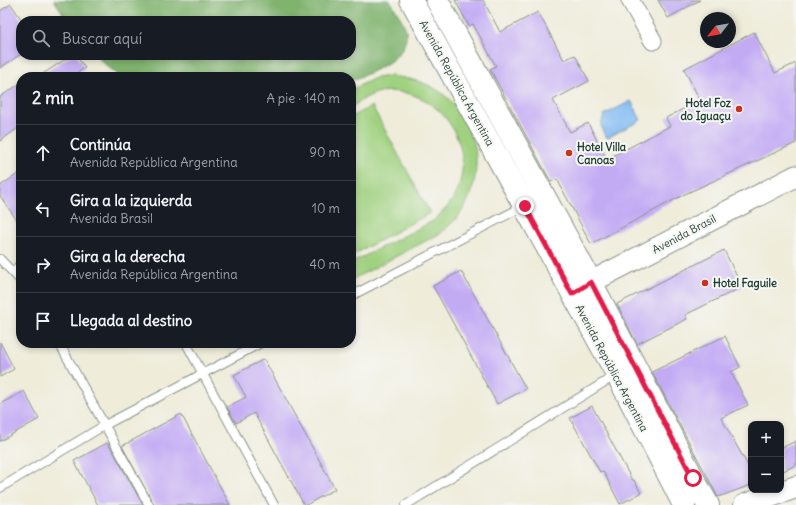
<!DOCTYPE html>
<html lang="es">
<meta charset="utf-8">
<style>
:root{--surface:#171b24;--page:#242831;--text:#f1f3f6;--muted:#9ea1a6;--line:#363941}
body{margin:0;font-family:Delius,sans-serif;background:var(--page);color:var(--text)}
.controls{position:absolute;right:12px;bottom:12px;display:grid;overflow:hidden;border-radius:8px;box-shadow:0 2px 6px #0003}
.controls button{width:36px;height:36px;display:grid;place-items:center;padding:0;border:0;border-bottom:1px solid var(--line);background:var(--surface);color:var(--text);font:20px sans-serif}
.compass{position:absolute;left:700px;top:12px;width:36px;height:36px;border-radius:50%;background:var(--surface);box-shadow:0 2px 6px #0003;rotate:239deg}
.stop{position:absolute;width:12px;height:12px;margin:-9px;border:3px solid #e11d48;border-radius:50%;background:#fff}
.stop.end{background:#e11d48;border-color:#fff;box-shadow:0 1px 4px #0008}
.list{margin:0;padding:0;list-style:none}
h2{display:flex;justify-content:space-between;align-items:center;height:52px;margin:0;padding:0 16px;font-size:17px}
h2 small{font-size:13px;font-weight:400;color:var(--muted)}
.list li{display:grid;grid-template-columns:26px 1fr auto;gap:12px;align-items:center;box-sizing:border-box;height:56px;padding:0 16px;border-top:1px solid var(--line)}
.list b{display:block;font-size:15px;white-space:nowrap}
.list p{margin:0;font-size:13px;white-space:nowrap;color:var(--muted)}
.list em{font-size:13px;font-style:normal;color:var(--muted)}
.icon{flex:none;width:22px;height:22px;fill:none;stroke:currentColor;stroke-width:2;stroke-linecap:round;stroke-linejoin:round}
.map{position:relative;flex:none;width:796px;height:505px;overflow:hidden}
.search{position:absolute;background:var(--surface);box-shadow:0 2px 6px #0003;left:16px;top:16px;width:340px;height:44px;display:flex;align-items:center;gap:10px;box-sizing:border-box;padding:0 14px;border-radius:16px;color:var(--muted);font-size:15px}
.panel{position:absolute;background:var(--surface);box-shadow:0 2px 6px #0003;left:16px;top:72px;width:340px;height:276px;border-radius:16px}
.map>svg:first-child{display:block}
</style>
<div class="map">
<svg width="796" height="505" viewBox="0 0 796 505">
<rect width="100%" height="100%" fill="#f6f6f2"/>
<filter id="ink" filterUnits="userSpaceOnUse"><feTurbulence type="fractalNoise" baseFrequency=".025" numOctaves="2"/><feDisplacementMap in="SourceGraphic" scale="8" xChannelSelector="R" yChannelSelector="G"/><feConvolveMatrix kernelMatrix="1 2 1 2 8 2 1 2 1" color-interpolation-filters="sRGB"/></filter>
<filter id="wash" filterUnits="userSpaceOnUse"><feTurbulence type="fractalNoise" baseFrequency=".012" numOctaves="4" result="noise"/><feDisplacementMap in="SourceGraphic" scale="16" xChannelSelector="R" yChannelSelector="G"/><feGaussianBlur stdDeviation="0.9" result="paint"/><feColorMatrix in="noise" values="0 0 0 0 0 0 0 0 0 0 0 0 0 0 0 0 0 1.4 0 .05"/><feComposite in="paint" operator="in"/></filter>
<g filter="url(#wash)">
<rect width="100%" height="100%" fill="#efecda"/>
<path fill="#a0d180" stroke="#60875a" d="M 391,76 C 405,78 419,80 432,87 C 476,111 489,169 462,211 C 456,220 449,226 441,233 L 351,280 L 351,263 L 433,221 C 442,213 451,204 456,193 C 479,143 436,84 381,92 C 371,93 360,102 351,107 L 351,90 L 375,78 Z
M 372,106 L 430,213 L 351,256 L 351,117 Z"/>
<path fill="#80b36e" stroke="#507851" d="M 54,0 L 390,0 C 394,7 405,24 406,30 C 410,60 372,71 351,81 L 351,77 L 121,77 L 102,62 L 97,55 L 351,55 L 351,21 L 68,21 Z"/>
<path fill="#83bbf3" stroke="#517c94" d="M 631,101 L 641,120 L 607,138 L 601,126 L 604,115 Z"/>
<g id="blocks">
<path fill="#c3abf4" d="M 455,0 L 483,0 L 500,32 L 538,12 L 564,60 L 575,55 L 589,81 L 553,100 L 570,132 L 588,123 L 607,159 L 670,126 L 666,118 L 700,100 L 684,69 L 754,32 L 775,73 L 796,63 L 796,143 L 685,194 L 591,244 L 557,179 L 551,182 L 490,69 L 496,66 L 473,24 L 469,26 Z
M 658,0 L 700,0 L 668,18 Z
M 11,4 L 21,19 L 21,54 L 0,68 L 0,11 Z
M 72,55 L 76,55 L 85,68 L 71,77 L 38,77 Z
M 21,83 L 21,126 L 0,141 L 0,97 Z
M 21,172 L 21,226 L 0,196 L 0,186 Z
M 724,250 L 742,287 L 685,315 L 687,319 L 637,344 L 617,304 Z
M 461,271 L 526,389 L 497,404 L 433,286 Z
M 725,336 L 740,367 L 731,372 L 748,405 L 721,418 L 751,471 L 751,485 L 718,497 L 652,372 Z
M 0,342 L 14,369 L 0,377 Z
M 264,359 L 335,489 L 306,505 L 304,505 L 254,413 L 236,423 L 227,407 L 246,397 L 234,375 Z
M 24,391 L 39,419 L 0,441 L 0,404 Z
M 592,406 L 632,480 L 634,480 L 641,493 L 620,504 L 603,471 L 600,472 L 570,418 Z
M 181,414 L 230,505 L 154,505 L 122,446 Z
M 796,441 L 796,465 L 781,472 L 781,448 Z
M 107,443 L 113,451 L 143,505 L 98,505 L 74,461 Z"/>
</g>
</g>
<g filter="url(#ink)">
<use href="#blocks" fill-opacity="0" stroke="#879487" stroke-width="1"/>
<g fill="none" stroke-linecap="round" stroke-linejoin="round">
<g stroke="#879487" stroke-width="10">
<path id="service" d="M 0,259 L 21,281
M 14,273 L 21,262
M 351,296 L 524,206
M 59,343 L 149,505
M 186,343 L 274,505
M 0,488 L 105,425 L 261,343
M 406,505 L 616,375"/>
</g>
<g stroke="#879487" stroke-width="19">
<path id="minor" d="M 630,0 L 653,41"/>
</g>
<g stroke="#879487" stroke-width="23">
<path id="tertiary" d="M 576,292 L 591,282 L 796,176"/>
</g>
<g stroke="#879487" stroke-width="24">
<path id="primary" d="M 411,0 L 617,374 L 684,505
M 437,0 L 591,282 L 693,478 L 708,505
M 745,505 L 796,487"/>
</g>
<use href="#service" stroke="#fff" stroke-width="8"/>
<use href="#minor" stroke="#fff" stroke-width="17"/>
<use href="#tertiary" stroke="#fff" stroke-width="21"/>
<use href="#primary" stroke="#fff" stroke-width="22"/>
</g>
</g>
<g fill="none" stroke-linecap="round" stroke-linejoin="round" filter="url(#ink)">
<path stroke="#e11d48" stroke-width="5" d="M 525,206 L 572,294 L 591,282 L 693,478"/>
</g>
<g fill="#c8321e" stroke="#f6f6f2" stroke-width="1.5">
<circle cx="739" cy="109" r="4"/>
<circle cx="569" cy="153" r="4"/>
<circle cx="705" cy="283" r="4"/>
</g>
<g text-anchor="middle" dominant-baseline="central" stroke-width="4" stroke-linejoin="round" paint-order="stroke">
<g font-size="11" fill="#1f3d34" stroke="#f6f6f2">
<text transform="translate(457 83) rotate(61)">Avenida República Argentina</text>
<text transform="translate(684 234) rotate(-28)">Avenida Brasil</text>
<text transform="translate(612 368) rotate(62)">Avenida República Argentina</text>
</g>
<g font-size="11" font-weight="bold" fill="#1f3d34" stroke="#f6f6f2" text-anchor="start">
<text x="731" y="103" text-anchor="end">Hotel Foz<tspan x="731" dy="13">do Iguaçu</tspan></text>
<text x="577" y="147">Hotel Villa<tspan x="577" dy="13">Canoas</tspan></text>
<text x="713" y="283">Hotel Faguile</text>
</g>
</g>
</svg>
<div class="controls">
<button>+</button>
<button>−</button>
</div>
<svg class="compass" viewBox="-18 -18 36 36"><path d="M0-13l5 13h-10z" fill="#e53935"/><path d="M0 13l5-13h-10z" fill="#9ea1a6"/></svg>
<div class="stop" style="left:693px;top:478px"></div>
<div class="stop end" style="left:525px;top:206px"></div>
<div class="search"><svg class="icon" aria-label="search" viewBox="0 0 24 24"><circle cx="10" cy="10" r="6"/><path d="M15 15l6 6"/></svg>Buscar aquí</div>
<section class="panel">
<h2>2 min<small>A pie · 140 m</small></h2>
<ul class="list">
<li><svg class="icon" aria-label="ahead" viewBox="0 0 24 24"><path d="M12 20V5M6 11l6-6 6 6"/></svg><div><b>Continúa</b><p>Avenida República Argentina</p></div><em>90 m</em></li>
<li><svg class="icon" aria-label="left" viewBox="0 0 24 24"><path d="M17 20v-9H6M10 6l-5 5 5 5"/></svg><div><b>Gira a la izquierda</b><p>Avenida Brasil</p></div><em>10 m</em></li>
<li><svg class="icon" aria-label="right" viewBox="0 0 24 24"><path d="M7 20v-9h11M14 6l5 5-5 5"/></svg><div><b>Gira a la derecha</b><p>Avenida República Argentina</p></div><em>40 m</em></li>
<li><svg class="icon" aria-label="arrive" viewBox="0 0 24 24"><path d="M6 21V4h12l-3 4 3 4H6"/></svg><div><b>Llegada al destino</b></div></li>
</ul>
</section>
</div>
